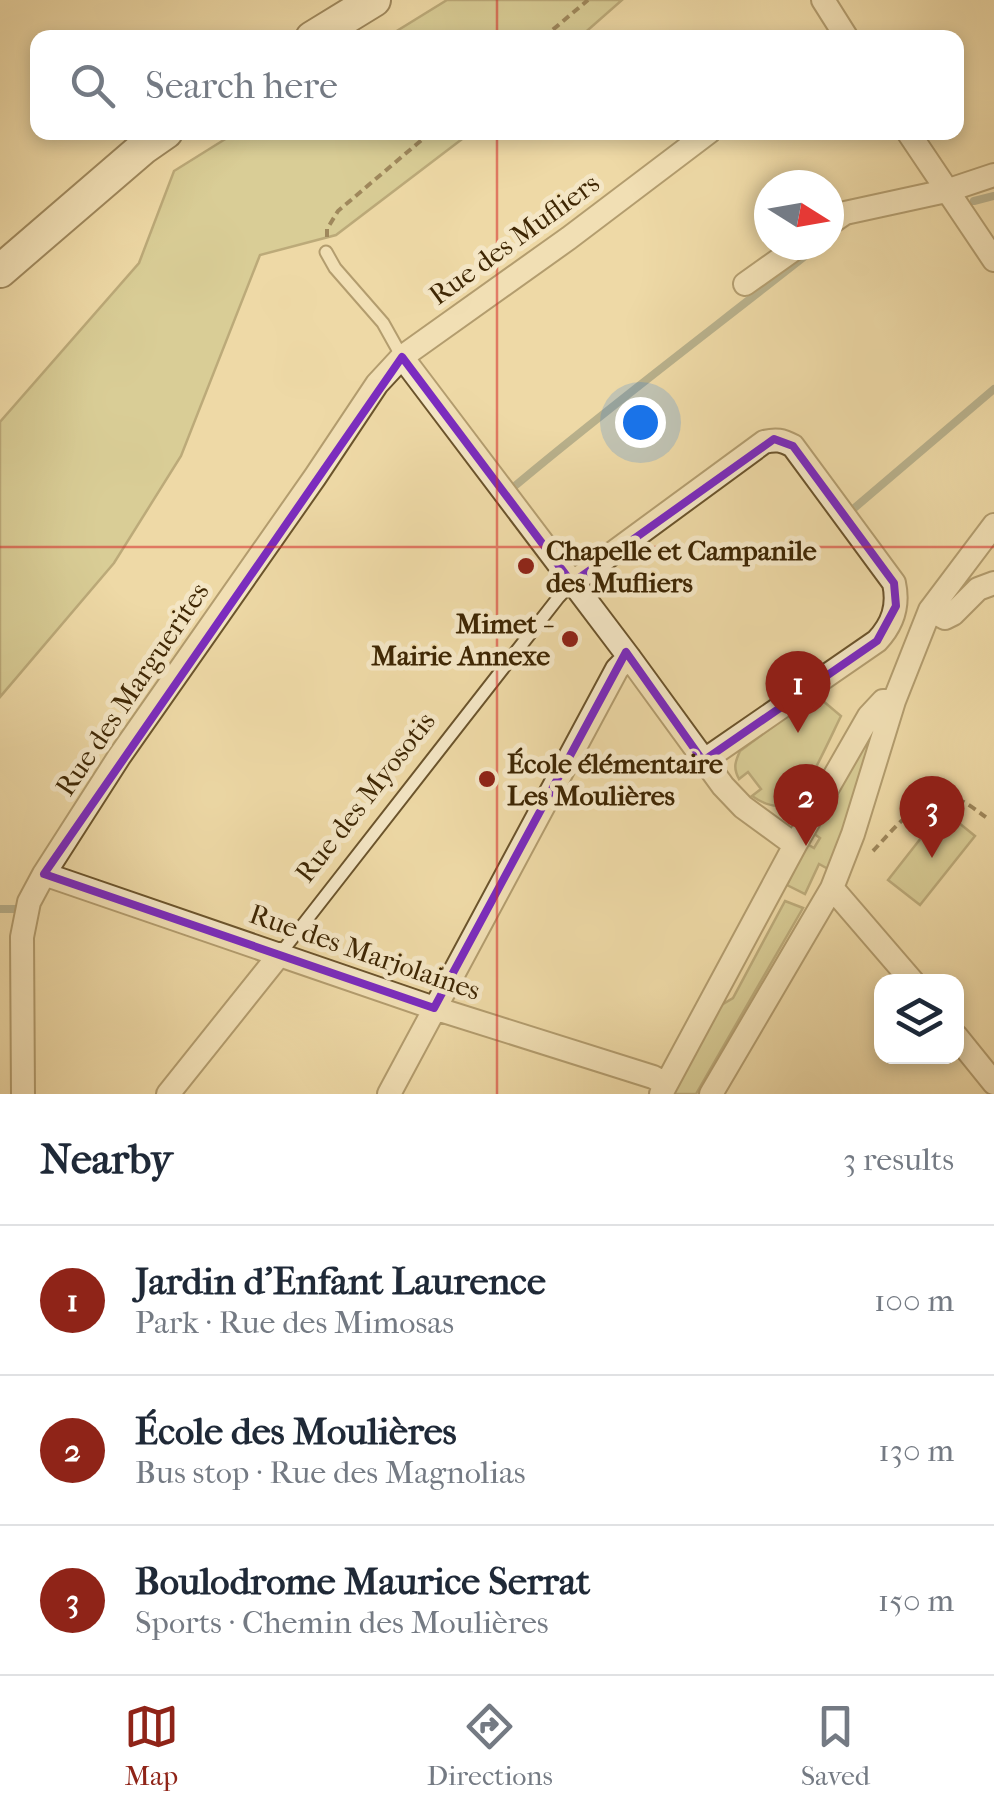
<!DOCTYPE html>
<meta charset="utf-8">
<style>
:root{--surface:#fff;--page:#f6f6f7;--text:#1f2937;--muted:#747a83;--line:#e0e1e3;--accent:#8f2418}
body{margin:0;font-family:"IM FELL French Canon",serif;background:var(--page);color:var(--text)}
.controls{position:absolute;right:30px;bottom:30px;display:grid;overflow:hidden;border-radius:20px;box-shadow:0 5px 15px #0003}
.controls button{width:90px;height:90px;display:grid;place-items:center;padding:0;border:0;border-bottom:2px solid var(--line);background:var(--surface);color:var(--text);font:50px sans-serif}
.compass{position:absolute;left:754px;top:170px;width:90px;height:90px;border-radius:50%;background:var(--surface);box-shadow:0 5px 15px #0003;rotate:101deg}
.you{position:absolute;left:640px;top:422px;width:35px;height:35px;margin:-25px;border:8px solid #fff;border-radius:50%;background:#1a73e8;box-shadow:0 0 0 15px #1a73e833}
.badge{display:grid;place-items:center;width:65px;height:65px;border-radius:50%;background:var(--accent);color:#fff;font-size:32px;font-weight:700}
.pin{position:absolute;translate:-50% -82px;filter:drop-shadow(0 2px 5px #0008)}
.pin::after{content:'';position:absolute;top:52px;width:35px;height:30px;background:inherit;clip-path:polygon(0 0,100% 0,50% 100%)}
.list{margin:0;padding:0;list-style:none}
h2{display:flex;justify-content:space-between;align-items:center;height:130px;margin:0;padding:0 40px;font-size:42px}
h2 small{font-size:32px;font-weight:400;color:var(--muted)}
.list li{display:grid;grid-template-columns:65px 1fr auto;gap:30px;align-items:center;box-sizing:border-box;height:150px;padding:0 40px;border-top:2px solid var(--line)}
.list b{display:block;font-size:38px;white-space:nowrap}
.list p{margin:0;font-size:32px;white-space:nowrap;color:var(--muted)}
.list em{font-size:32px;font-style:normal;color:var(--muted)}
.icon{flex:none;width:55px;height:55px;fill:none;stroke:currentColor;stroke-width:2;stroke-linecap:round;stroke-linejoin:round}
.map{position:relative;flex:none;width:994px;height:1094px;overflow:hidden}
.search{position:absolute;background:var(--surface);box-shadow:0 5px 15px #0003;left:30px;right:30px;top:30px;height:110px;display:flex;align-items:center;gap:25px;box-sizing:border-box;padding:0 35px;border-radius:20px;color:var(--muted);font-size:38px}
.sheet{height:580px;background:var(--surface)}
nav{display:flex;justify-content:space-around;align-items:center;box-sizing:border-box;height:140px;border-top:2px solid var(--line);background:var(--surface);font-size:28px;color:var(--muted)}
nav a{display:grid;justify-items:center;gap:5px}
nav .on{color:var(--accent)}
.map>svg:first-child{display:block}
</style>
<div class="map">
<svg width="994" height="1094" viewBox="0 0 994 1094">
<rect width="100%" height="100%" fill="#eed9a6"/>
<filter id="stains"><feTurbulence type="fractalNoise" baseFrequency=".002" numOctaves="4"/><feColorMatrix values="0 0 0 0 .2 0 0 0 0 .09 0 0 0 0 .02 0 0 0 .5 -.17"/></filter>
<radialGradient id="worn" r=".72"><stop offset=".6" stop-color="#630" stop-opacity="0"/><stop offset="1" stop-color="#630" stop-opacity=".3"/></radialGradient>
<path fill="#bebe83" stroke="#7e7244" stroke-width="2.5" d="M 447,0 L 622,0 L 580,37 L 387,37 Z
M 235,133 L 470,133 L 336,235 L 260,255 L 181,456 L 114,563 L 0,697 L 0,422 L 139,263 L 174,171 Z
M 816,695 L 841,716 C 833,732 806,792 796,800 C 782,811 765,805 752,796 L 761,789 L 748,772 L 739,779 C 733,768 735,762 740,751 Z
M 868,724 L 876,728 L 830,870 L 819,864 L 805,894 L 787,885 L 807,844 L 814,848 L 820,838 L 813,833 Z
M 943,810 L 975,836 L 920,905 L 888,880 Z
M 785,901 L 803,908 L 696,1094 L 669,1094 L 713,1010 L 733,998 Z"/>
<g fill="none" stroke-linecap="round" stroke-linejoin="round">
<path stroke="#777f6b" stroke-width="8" d="M 974,201 L 994,196
M 516,485 C 615,402 718,325 819,245
M 852,510 L 994,389
M 0,909 L 15,909"/>
<g stroke="#6b542c" stroke-width="15">
<path id="service" d="M 326,252 L 335,268 L 383,323 L 402,357
M 280,954 L 558,598 L 572,583"/>
</g>
<g stroke="#6b542c" stroke-width="26">
<path id="minor" d="M 823,0 L 847,38
M 908,132 L 994,260
M 829,224 L 845,213 L 946,191 L 994,175
M 745,284 L 800,245
M 402,357 L 629,657 L 723,786 L 743,807 L 795,845
M 572,583 L 764,442 C 776,439 782,440 793,446 L 894,583 C 899,606 893,624 877,641 L 703,761
M 930,610 L 945,618 L 953,614 L 978,589 L 994,583
M 44,874 L 434,1008 L 653,1077 L 666,1084
M 832,888 L 913,982
M 956,1036 L 994,1083
M 23,1094 L 22,937 L 29,902 L 44,874 L 119,757 L 315,477 L 377,384 L 402,357 L 569,238 L 709,132
M 168,1094 L 280,954
M 389,1094 L 617,669 L 629,657
M 661,1094 L 795,845 L 869,716 L 883,701 L 894,701
M 711,1094 L 832,888 L 853,834 L 894,701 L 930,610 L 994,525"/>
</g>
<g stroke="#3f2704" stroke-width="36">
<path id="secondary" d="M 312,38 L 374,0
M 0,271 L 143,148 L 166,132"/>
</g>
<path stroke="#3f2704" stroke-width="4" stroke-dasharray="8 5" stroke-linecap="butt" d="M 543,38 L 588,0
M 327,237 L 327,229 L 338,211 L 431,132
M 873,851 C 892,831 921,793 952,798 C 965,800 977,811 987,818"/>
<use href="#service" stroke="#f4e6c5" stroke-width="11"/>
<use href="#minor" stroke="#f4e6c5" stroke-width="22"/>
<use href="#secondary" stroke="#f4e6c5" stroke-width="32"/>
</g>
<path d="M0 0H994V1094H0ZM 402,357 L 572,583 L 774,439 L 793,446 L 894,583 L 896,606 L 877,641 L 703,761 L 626,652 L 434,1008 L 44,874 Z" fill="#eed9a6" fill-opacity=".55" fill-rule="evenodd"/>
<path fill="none" stroke="#7b2cbf" stroke-width="8" stroke-linejoin="round" d="M 402,357 L 572,583 L 774,439 L 793,446 L 894,583 L 896,606 L 877,641 L 703,761 L 626,652 L 434,1008 L 44,874 Z"/>
<path fill="none" stroke="#d62828" stroke-width="2.5" stroke-opacity="0.55" d="M 497,0 L 497,38M 497,132 L 497,1094M 0,547 L 994,547"/>
<g fill="#8f2418" stroke="#f4e6c5" stroke-width="4">
<circle cx="526" cy="566" r="10"/>
<circle cx="570" cy="639" r="10"/>
<circle cx="487" cy="779" r="10"/>
</g>
<g text-anchor="middle" dominant-baseline="central" stroke-width="10" stroke-linejoin="round" paint-order="stroke">
<g font-size="28" fill="#3f2704" stroke="#f4e6c5">
<text transform="translate(514 239) rotate(-36)">Rue des Mufliers</text>
<text transform="translate(132 689) rotate(-56)">Rue des Marguerites</text>
<text transform="translate(365 797) rotate(-52)">Rue des Myosotis</text>
<text transform="translate(365 952) rotate(19)">Rue des Marjolaines</text>
</g>
<g font-size="28" font-weight="bold" fill="#3f2704" stroke="#f4e6c5" text-anchor="start">
<text x="546" y="550">Chapelle et Campanile<tspan x="546" dy="32">des Mufliers</tspan></text>
<text x="550" y="623" text-anchor="end">Mimet -<tspan x="550" dy="32">Mairie Annexe</tspan></text>
<text x="507" y="763">École élémentaire<tspan x="507" dy="32">Les Moulières</tspan></text>
</g>
</g>
<rect width="100%" height="100%" filter="url(#stains)"/>
<rect width="100%" height="100%" fill="url(#worn)"/>
</svg>
<div class="controls">
<button><svg class="icon" aria-label="layers" viewBox="0 0 24 24"><path d="M12 4l9 5-9 5-9-5zM3 14l9 5 9-5"/></svg></button>
</div>
<svg class="compass" viewBox="-18 -18 36 36"><path d="M0-13l5 13h-10z" fill="#e53935"/><path d="M0 13l5-13h-10z" fill="#747a83"/></svg>
<div class="you"></div>
<div class="pin badge" style="left:798px;top:733px">1</div>
<div class="pin badge" style="left:806px;top:846px">2</div>
<div class="pin badge" style="left:932px;top:858px">3</div>
<div class="search"><svg class="icon" aria-label="search" viewBox="0 0 24 24"><circle cx="10" cy="10" r="6"/><path d="M15 15l6 6"/></svg>Search here</div>
</div>
<section class="sheet">
<h2>Nearby<small>3 results</small></h2>
<ul class="list">
<li><span class="badge">1</span><div><b>Jardin d'Enfant Laurence</b><p>Park · Rue des Mimosas</p></div><em>100 m</em></li>
<li><span class="badge">2</span><div><b>École des Moulières</b><p>Bus stop · Rue des Magnolias</p></div><em>130 m</em></li>
<li><span class="badge">3</span><div><b>Boulodrome Maurice Serrat</b><p>Sports · Chemin des Moulières</p></div><em>150 m</em></li>
</ul>
</section>
<nav>
<a class="on"><svg class="icon" aria-label="map" viewBox="0 0 24 24"><path d="M3 6l6-2 6 2 6-2v14l-6 2-6-2-6 2zM9 4v14M15 6v14"/></svg>Map</a>
<a><svg class="icon" aria-label="directions" viewBox="0 0 24 24"><path d="M12 3l9 9-9 9-9-9zM9 14v-3h6M13 9l2 2-2 2"/></svg>Directions</a>
<a><svg class="icon" aria-label="saved" viewBox="0 0 24 24"><path d="M7 4h10v16l-5-4-5 4z"/></svg>Saved</a>
</nav>
